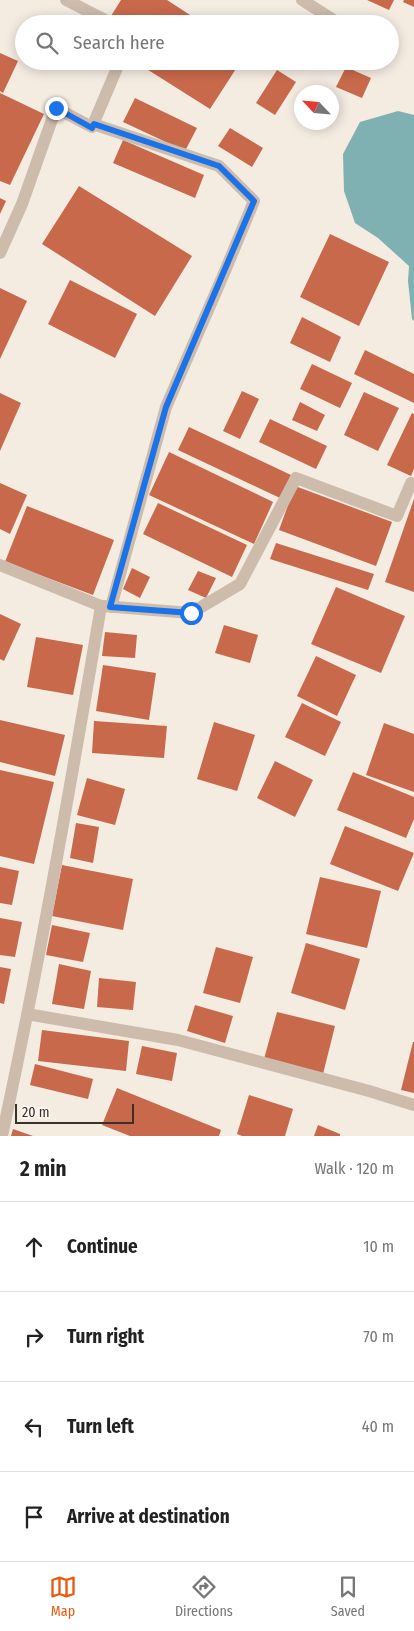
<!DOCTYPE html>
<meta charset="utf-8">
<style>
:root{--surface:#fff;--page:#f6f6f6;--text:#222;--muted:#767676;--line:#e0e0e0;--accent:#ea580c}
body{margin:0;font-family:"Fira Sans Condensed",sans-serif;background:var(--page);color:var(--text)}
.compass{position:absolute;left:294px;top:85px;width:45px;height:45px;border-radius:50%;background:var(--surface);box-shadow:0 2px 12px #0003;rotate:296deg}
.scale{position:absolute;left:15px;bottom:12px;width:119px;box-sizing:border-box;padding-left:5px;border:2px solid #3b302b;border-top:0;font-size:14px;line-height:18px;white-space:nowrap;color:#3b302b;-webkit-text-stroke:4px #fbf5ee;paint-order:stroke}
.stop{position:absolute;width:15px;height:15px;margin:-11px;border:4px solid #1a73e8;border-radius:50%;background:#fff}
.stop.end{background:#1a73e8;border-color:#fff;box-shadow:0 1px 5px #0008}
.list{margin:0;padding:0;list-style:none}
h2{display:flex;justify-content:space-between;align-items:center;height:65px;margin:0;padding:0 20px;font-size:21px}
h2 small{font-size:16px;font-weight:400;color:var(--muted)}
.list li{display:grid;grid-template-columns:32px 1fr auto;gap:15px;align-items:center;box-sizing:border-box;height:90px;padding:0 20px;border-top:1px solid var(--line)}
.list b{display:block;font-size:19px;white-space:nowrap}
.list em{font-size:16px;font-style:normal;color:var(--muted)}
.icon{flex:none;width:28px;height:28px;fill:none;stroke:currentColor;stroke-width:2;stroke-linecap:round;stroke-linejoin:round}
.map{position:relative;flex:none;width:414px;height:1136px;overflow:hidden}
.search{position:absolute;background:var(--surface);box-shadow:0 2px 12px #0003;left:15px;right:15px;top:15px;height:55px;display:flex;align-items:center;gap:12px;box-sizing:border-box;padding:0 18px;border-radius:28px;color:var(--muted);font-size:19px}
.sheet{height:425px;background:var(--surface)}
nav{display:flex;justify-content:space-around;align-items:center;box-sizing:border-box;height:70px;border-top:1px solid var(--line);background:var(--surface);font-size:14px;color:var(--muted)}
nav a{display:grid;justify-items:center;gap:2px}
nav .on{color:var(--accent)}
.map>svg:first-child{display:block}
</style>
<div class="map">
<svg width="414" height="1136" viewBox="0 0 414 1136">
<rect width="100%" height="100%" fill="#f4ebe1"/>
<path fill="#7fb0b2" d="M 398,111 L 414,115 L 414,321 L 412,319 L 408,281 L 409,266 L 378,238 L 355,223 L 344,191 L 343,154 L 360,122 Z"/>
<path fill="#c8694b" d="M 121,0 L 167,0 L 204,24 L 106,24 Z
M 367,0 L 394,0 L 389,10 Z
M 404,0 L 414,0 L 414,7 L 403,2 Z
M 372,17 L 385,24 L 369,24 Z
M 0,53 L 18,61 L 3,93 L 0,91 Z
M 134,61 L 241,61 L 210,109 Z
M 346,67 L 371,78 L 362,98 L 336,87 Z
M 277,70 L 296,82 L 275,115 L 256,103 Z
M 0,93 L 44,114 L 10,185 L 0,181 Z
M 135,98 L 197,128 L 185,151 L 123,122 Z
M 230,128 L 263,148 L 252,167 L 218,146 Z
M 123,140 L 204,175 L 195,198 L 113,163 Z
M 79,186 L 192,256 L 155,316 L 42,244 Z
M 0,198 L 6,201 L 0,214 Z
M 330,234 L 389,262 L 359,326 L 300,297 Z
M 70,280 L 137,314 L 115,358 L 48,324 Z
M 0,288 L 27,301 L 0,359 Z
M 302,317 L 341,337 L 330,362 L 290,343 Z
M 365,350 L 414,374 L 414,403 L 354,374 Z
M 312,364 L 352,383 L 340,408 L 300,389 Z
M 242,391 L 259,399 L 240,439 L 223,431 Z
M 364,392 L 399,408 L 378,451 L 344,435 Z
M 0,393 L 21,403 L 0,451 Z
M 300,402 L 325,415 L 317,431 L 292,420 Z
M 412,413 L 414,414 L 414,469 L 411,476 L 387,465 Z
M 270,419 L 327,446 L 316,469 L 259,442 Z
M 189,427 L 291,475 L 280,498 L 178,450 Z
M 169,452 L 273,502 L 254,544 L 149,495 Z
M 0,483 L 27,495 L 10,534 L 0,529 Z
M 295,486 L 392,522 L 376,566 L 279,530 Z
M 414,499 L 414,592 L 385,582 Z
M 158,503 L 247,545 L 232,577 L 143,534 Z
M 27,506 L 114,540 L 93,595 L 5,562 Z
M 276,543 L 374,574 L 368,590 L 270,559 Z
M 132,568 L 150,577 L 140,598 L 123,589 Z
M 198,571 L 216,578 L 206,598 L 188,590 Z
M 336,587 L 405,616 L 381,673 L 311,644 Z
M 0,614 L 21,624 L 4,661 L 0,659 Z
M 224,625 L 258,635 L 250,663 L 215,653 Z
M 105,632 L 137,635 L 135,658 L 102,656 Z
M 36,637 L 83,645 L 73,695 L 27,687 Z
M 316,656 L 356,675 L 337,716 L 297,696 Z
M 103,665 L 156,673 L 149,720 L 96,711 Z
M 302,703 L 341,722 L 325,756 L 285,737 Z
M 0,720 L 65,735 L 55,776 L 0,762 Z
M 94,721 L 167,726 L 164,758 L 92,753 Z
M 214,722 L 255,735 L 237,791 L 197,779 Z
M 384,723 L 414,734 L 414,792 L 366,775 Z
M 275,761 L 313,780 L 295,817 L 257,798 Z
M 0,770 L 54,782 L 34,864 L 0,856 Z
M 353,772 L 414,797 L 414,819 L 406,838 L 337,810 Z
M 87,778 L 125,789 L 115,825 L 77,815 Z
M 76,823 L 99,827 L 93,863 L 70,858 Z
M 345,826 L 414,853 L 398,891 L 330,864 Z
M 62,865 L 133,879 L 123,930 L 52,916 Z
M 0,867 L 19,871 L 12,905 L 0,903 Z
M 320,877 L 381,891 L 367,948 L 306,934 Z
M 0,918 L 22,922 L 15,957 L 0,955 Z
M 52,925 L 90,933 L 83,962 L 46,955 Z
M 306,943 L 360,959 L 345,1010 L 291,993 Z
M 216,947 L 253,957 L 240,1003 L 203,993 Z
M 59,964 L 91,971 L 84,1009 L 52,1004 Z
M 0,967 L 11,969 L 4,1004 L 0,1003 Z
M 99,978 L 136,982 L 133,1010 L 97,1007 Z
M 195,1005 L 233,1016 L 225,1043 L 187,1031 Z
M 277,1012 L 335,1026 L 323,1074 L 264,1059 Z
M 42,1030 L 129,1041 L 126,1071 L 38,1061 Z
M 413,1042 L 414,1042 L 414,1093 L 401,1090 Z
M 142,1046 L 177,1053 L 172,1081 L 136,1074 Z
M 35,1064 L 93,1079 L 88,1099 L 30,1085 Z
M 117,1088 L 221,1130 L 219,1136 L 130,1136 L 102,1125 Z
M 249,1095 L 293,1109 L 285,1136 L 242,1136 L 237,1134 Z
M 318,1125 L 340,1134 L 340,1136 L 314,1136 Z
M 13,1129 L 33,1136 L 11,1136 Z"/>
<g fill="none" stroke-linecap="round" stroke-linejoin="round">
<path stroke="#cdbbac" stroke-width="12" d="M 66,0 L 113,24
M 302,0 L 340,24
M 93,124 L 219,166 L 254,201 L 225,271 L 166,407 L 111,607
M 0,253 L 22,204 L 56,108 L 92,127 L 120,61
M 0,565 L 101,606 C 71,783 40,960 2,1136
M 103,606 L 191,613 L 240,584 L 296,478 L 397,516 L 411,483 L 414,484
M 27,1014 L 178,1040 L 369,1091 L 414,1105"/>
</g>
<g fill="none" stroke-linecap="round" stroke-linejoin="round">
<path stroke="#1a73e8" stroke-width="6" d="M 56,108 L 92,128 L 94,124 L 219,166 L 254,201 L 166,407 L 110,607 L 191,613"/>
</g>
</svg>
<svg class="compass" viewBox="-18 -18 36 36"><path d="M0-13l5 13h-10z" fill="#e53935"/><path d="M0 13l5-13h-10z" fill="#767676"/></svg>
<div class="scale">20 m</div>
<div class="stop" style="left:191px;top:613px"></div>
<div class="stop end" style="left:56px;top:108px"></div>
<div class="search"><svg class="icon" aria-label="search" viewBox="0 0 24 24"><circle cx="10" cy="10" r="6"/><path d="M15 15l6 6"/></svg>Search here</div>
</div>
<section class="sheet">
<h2>2 min<small>Walk · 120 m</small></h2>
<ul class="list">
<li><svg class="icon" aria-label="ahead" viewBox="0 0 24 24"><path d="M12 20V5M6 11l6-6 6 6"/></svg><div><b>Continue</b></div><em>10 m</em></li>
<li><svg class="icon" aria-label="right" viewBox="0 0 24 24"><path d="M7 20v-9h11M14 6l5 5-5 5"/></svg><div><b>Turn right</b></div><em>70 m</em></li>
<li><svg class="icon" aria-label="left" viewBox="0 0 24 24"><path d="M17 20v-9H6M10 6l-5 5 5 5"/></svg><div><b>Turn left</b></div><em>40 m</em></li>
<li><svg class="icon" aria-label="arrive" viewBox="0 0 24 24"><path d="M6 21V4h12l-3 4 3 4H6"/></svg><div><b>Arrive at destination</b></div></li>
</ul>
</section>
<nav>
<a class="on"><svg class="icon" aria-label="map" viewBox="0 0 24 24"><path d="M3 6l6-2 6 2 6-2v14l-6 2-6-2-6 2zM9 4v14M15 6v14"/></svg>Map</a>
<a><svg class="icon" aria-label="directions" viewBox="0 0 24 24"><path d="M12 3l9 9-9 9-9-9zM9 14v-3h6M13 9l2 2-2 2"/></svg>Directions</a>
<a><svg class="icon" aria-label="saved" viewBox="0 0 24 24"><path d="M7 4h10v16l-5-4-5 4z"/></svg>Saved</a>
</nav>
